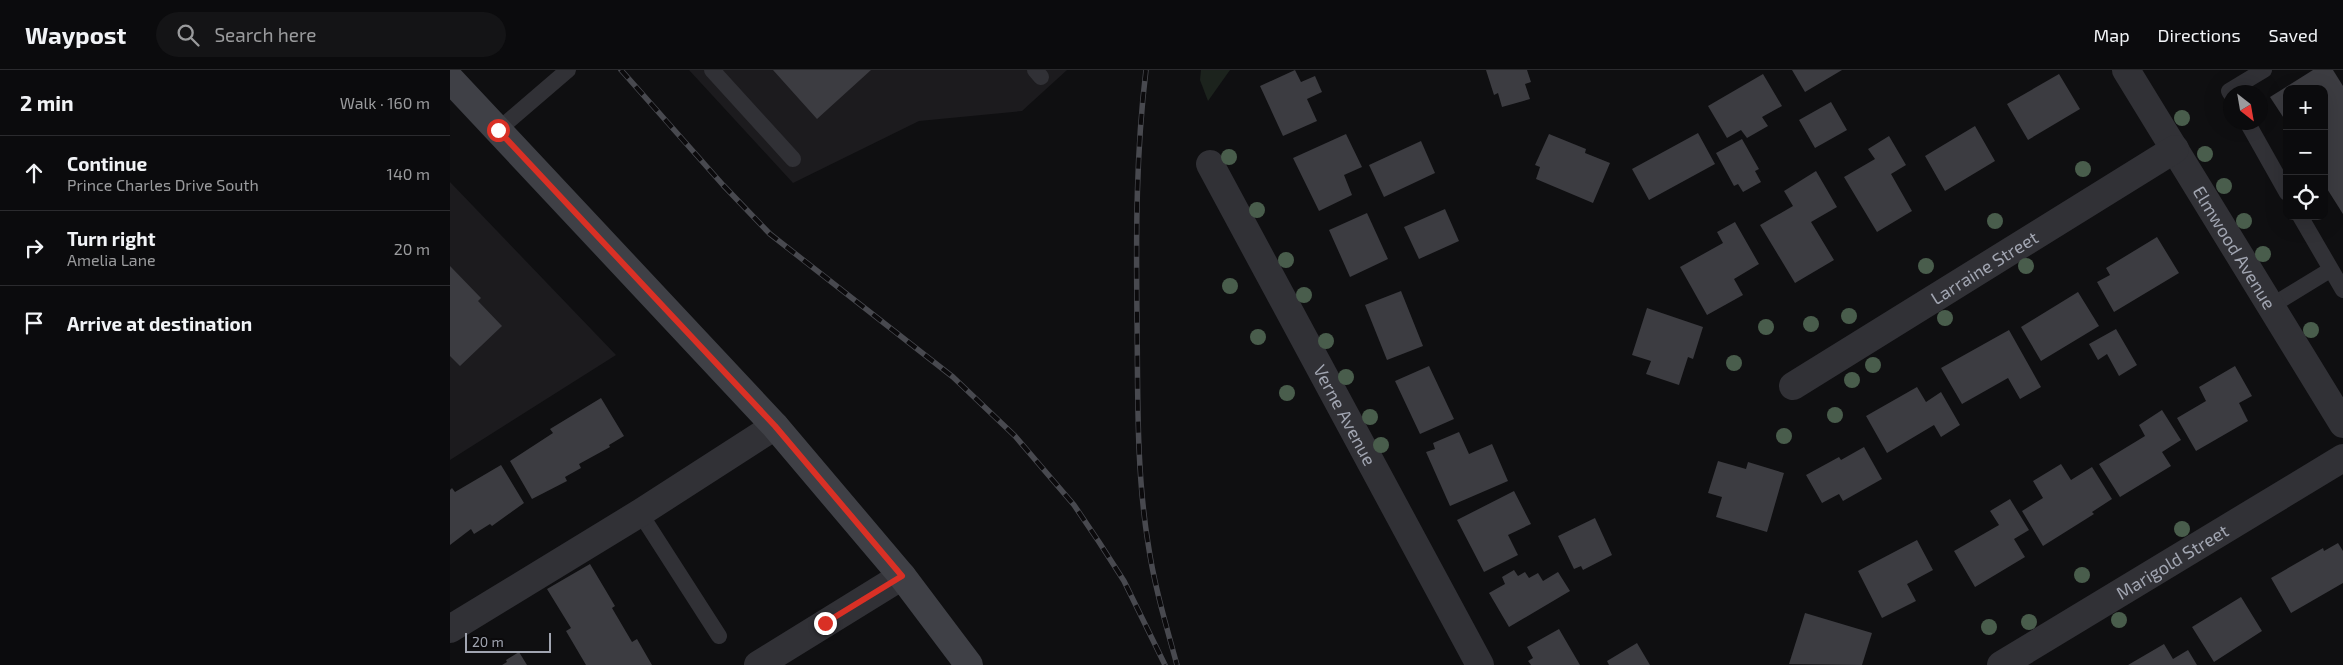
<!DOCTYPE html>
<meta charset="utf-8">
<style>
:root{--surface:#0b0b0d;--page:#141416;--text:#f1f3f6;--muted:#9a9b9d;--line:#2b2b2e}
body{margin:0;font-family:"Exo 2",sans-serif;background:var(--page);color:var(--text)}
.controls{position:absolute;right:15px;top:15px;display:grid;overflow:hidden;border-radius:10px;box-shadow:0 5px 20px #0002}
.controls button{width:45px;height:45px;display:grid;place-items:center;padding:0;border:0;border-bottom:1px solid var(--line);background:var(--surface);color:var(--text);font:25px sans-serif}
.compass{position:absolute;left:1773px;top:15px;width:45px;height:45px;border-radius:50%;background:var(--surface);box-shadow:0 5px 20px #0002;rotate:149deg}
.scale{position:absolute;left:15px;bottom:12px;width:86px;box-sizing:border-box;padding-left:5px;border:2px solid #a1a5b1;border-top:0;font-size:14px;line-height:18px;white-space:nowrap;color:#a1a5b1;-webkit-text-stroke:4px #0b0a0c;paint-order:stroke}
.stop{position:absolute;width:15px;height:15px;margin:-11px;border:4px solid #d93025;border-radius:50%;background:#fff}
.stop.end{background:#d93025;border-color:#fff;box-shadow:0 1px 5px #0008}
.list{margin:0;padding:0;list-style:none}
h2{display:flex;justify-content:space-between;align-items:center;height:65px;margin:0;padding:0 20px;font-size:21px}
h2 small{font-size:16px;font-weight:400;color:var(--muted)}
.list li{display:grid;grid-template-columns:32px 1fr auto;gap:15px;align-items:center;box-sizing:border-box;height:75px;padding:0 20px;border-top:1px solid var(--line)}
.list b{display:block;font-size:19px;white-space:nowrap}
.list p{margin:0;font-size:16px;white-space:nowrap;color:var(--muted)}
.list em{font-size:16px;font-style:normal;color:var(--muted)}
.icon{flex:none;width:28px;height:28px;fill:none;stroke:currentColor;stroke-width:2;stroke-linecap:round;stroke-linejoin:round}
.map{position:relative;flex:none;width:1893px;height:595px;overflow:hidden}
header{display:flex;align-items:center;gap:30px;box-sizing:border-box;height:70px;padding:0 25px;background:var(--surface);border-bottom:1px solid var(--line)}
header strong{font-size:24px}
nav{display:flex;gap:28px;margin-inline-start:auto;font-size:18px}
.search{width:350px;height:45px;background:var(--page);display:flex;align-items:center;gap:12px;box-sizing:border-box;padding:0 18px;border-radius:28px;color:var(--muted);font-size:19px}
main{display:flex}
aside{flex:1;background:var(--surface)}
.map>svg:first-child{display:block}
</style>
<header>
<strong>Waypost</strong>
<div class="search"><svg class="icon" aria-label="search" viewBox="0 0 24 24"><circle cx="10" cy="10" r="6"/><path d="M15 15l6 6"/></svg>Search here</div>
<nav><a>Map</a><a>Directions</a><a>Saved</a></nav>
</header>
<main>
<aside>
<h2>2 min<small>Walk · 160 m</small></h2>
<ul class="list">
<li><svg class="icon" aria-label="ahead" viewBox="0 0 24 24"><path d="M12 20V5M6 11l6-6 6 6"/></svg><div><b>Continue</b><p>Prince Charles Drive South</p></div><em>140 m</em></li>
<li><svg class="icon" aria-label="right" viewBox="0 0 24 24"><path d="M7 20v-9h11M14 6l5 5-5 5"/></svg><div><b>Turn right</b><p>Amelia Lane</p></div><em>20 m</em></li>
<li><svg class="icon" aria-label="arrive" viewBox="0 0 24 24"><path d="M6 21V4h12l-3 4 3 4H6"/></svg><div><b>Arrive at destination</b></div></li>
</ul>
</aside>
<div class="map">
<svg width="1893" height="595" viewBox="0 0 1893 595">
<rect width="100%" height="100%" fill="#0f0f11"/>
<path fill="#1c1b1e" d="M 239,0 L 617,0 L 572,41 L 469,51 L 343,113 Z
M 0,112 L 166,285 L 0,390 Z"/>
<path fill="#1c231d" d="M 751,0 L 780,0 L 758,31 L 750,10 Z"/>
<path fill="#3c3c41" d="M 323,0 L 421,0 L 367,49 Z
M 845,0 L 851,12 L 865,6 L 872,22 L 857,29 L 867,51 L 833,66 L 810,16 Z
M 1036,0 L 1077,0 L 1081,12 L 1075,14 L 1080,29 L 1052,37 L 1048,23 L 1044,25 Z
M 1342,0 L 1392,0 L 1355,22 Z
M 1863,0 L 1883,0 L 1893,16 L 1893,144 L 1874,114 L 1874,19 L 1837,19 L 1837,53 L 1820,27 Z
M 1313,4 L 1332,36 L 1312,47 L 1318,56 L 1297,68 L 1291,60 L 1277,68 L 1258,36 Z
M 1609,4 L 1630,39 L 1578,70 L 1557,34 Z
M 1381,32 L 1397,60 L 1365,78 L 1349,50 Z
M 1525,56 L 1545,91 L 1495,121 L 1475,86 Z
M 1248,63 L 1265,94 L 1199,130 L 1182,99 Z
M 896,64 L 912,97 L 894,105 L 902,125 L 869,141 L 843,88 Z
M 1099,64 L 1136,79 L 1135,83 L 1160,93 L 1143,133 L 1086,109 L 1090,97 L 1085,95 Z
M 1439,66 L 1456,95 L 1441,104 L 1462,141 L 1427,162 L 1394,107 L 1425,89 L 1418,79 Z
M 1292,69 L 1309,99 L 1305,101 L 1311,112 L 1293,122 L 1288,114 L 1284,116 L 1266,83 Z
M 971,71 L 985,103 L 934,127 L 919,95 Z
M 1366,101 L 1387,137 L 1361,152 L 1384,190 L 1345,213 L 1310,155 L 1343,136 L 1334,121 Z
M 995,139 L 1009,171 L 969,189 L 954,157 Z
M 917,143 L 938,189 L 900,207 L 879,160 Z
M 1285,152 L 1309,194 L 1284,209 L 1293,225 L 1257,245 L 1230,197 L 1273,173 L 1267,162 Z
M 1707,167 L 1729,203 L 1664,242 L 1647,212 L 1660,205 L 1656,198 Z
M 0,196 L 31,228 L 28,231 L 52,256 L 10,296 L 0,286 Z
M 951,221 L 973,276 L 937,290 L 915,235 Z
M 1628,222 L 1649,256 L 1591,291 L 1571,257 Z
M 1197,238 L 1253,257 L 1243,289 L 1238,287 L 1229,315 L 1196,304 L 1201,291 L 1182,285 Z
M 1666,259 L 1687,295 L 1669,306 L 1657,284 L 1648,290 L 1639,274 Z
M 1559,260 L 1591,317 L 1570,329 L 1558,308 L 1512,334 L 1491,298 Z
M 979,296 L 1004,349 L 970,364 L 945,311 Z
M 1785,296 L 1802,326 L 1789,333 L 1798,351 L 1746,381 L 1727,348 L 1756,331 L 1749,317 Z
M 1467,317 L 1476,332 L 1491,322 L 1510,355 L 1491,367 L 1484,355 L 1437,383 L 1416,346 Z
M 151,328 L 174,366 L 159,375 L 160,377 L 129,394 L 131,398 L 115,407 L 117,411 L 82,429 L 60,391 L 103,363 L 100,359 Z
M 1712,340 L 1731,370 L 1712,382 L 1721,396 L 1670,427 L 1649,394 L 1695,366 L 1689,355 Z
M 1009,362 L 1019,384 L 1042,374 L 1058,411 L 1000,436 L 976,382 L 985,379 L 983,373 Z
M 1414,377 L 1432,409 L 1393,431 L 1389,424 L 1372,433 L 1356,405 L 1389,387 L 1391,390 Z
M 1268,391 L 1296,399 L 1298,392 L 1334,403 L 1317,462 L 1266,447 L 1272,427 L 1258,423 Z
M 1611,394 L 1621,410 L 1642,397 L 1662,429 L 1642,442 L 1644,444 L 1593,476 L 1572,441 L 1593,428 L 1583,411 Z
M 51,395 L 74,433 L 42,456 L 40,454 L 24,464 L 21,459 L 0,475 L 0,420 L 2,418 L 5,422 Z
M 1064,421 L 1081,454 L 1058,465 L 1068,485 L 1034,502 L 1007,450 Z
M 1560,429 L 1579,460 L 1564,469 L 1575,487 L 1525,517 L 1504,481 L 1549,455 L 1540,441 Z
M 1145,448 L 1162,485 L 1133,500 L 1131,496 L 1124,499 L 1108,466 Z
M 1467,470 L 1483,500 L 1457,514 L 1466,531 L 1432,548 L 1408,501 Z
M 1888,473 L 1893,481 L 1893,513 L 1841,543 L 1821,508 L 1873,478 L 1874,481 Z
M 140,494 L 165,536 L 162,538 L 182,572 L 187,569 L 202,595 L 136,595 L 116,561 L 121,558 L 97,519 Z
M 1064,500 L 1068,506 L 1075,502 L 1079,508 L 1088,503 L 1093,511 L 1108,502 L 1120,521 L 1059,557 L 1039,523 L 1055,514 L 1052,507 Z
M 1791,527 L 1812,561 L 1764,592 L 1742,557 Z
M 1355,543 L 1422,563 L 1412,595 L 1339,594 Z
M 1109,559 L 1130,595 L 1081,595 L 1078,591 L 1083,588 L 1077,577 Z
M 1187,573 L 1200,595 L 1159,595 L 1157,591 Z
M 1714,574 L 1723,589 L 1738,580 L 1747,595 L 1678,595 Z
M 69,582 L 77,595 L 52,595 L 57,592 L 56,590 Z"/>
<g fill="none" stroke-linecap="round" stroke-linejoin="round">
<path stroke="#313136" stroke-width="16" d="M 262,0 L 343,89
M 585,0 L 591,7
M 1780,23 L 1779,21 L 1814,0
M 1797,52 L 1837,123
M 48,60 L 118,0
M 1850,146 L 1893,220
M 1821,236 L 1880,200
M 190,443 L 269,566"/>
<g stroke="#313136" stroke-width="28">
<path id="s1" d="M 1676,0 L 1893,354"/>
<path id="s2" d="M 760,94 L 1030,595"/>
<path id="s3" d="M 1343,316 L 1725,79"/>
<path d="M 0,559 L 190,443 L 325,356"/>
<path d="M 308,595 L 452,506"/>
<path id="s4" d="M 1551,595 L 1893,388"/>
</g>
<path stroke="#3f4046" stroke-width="28" d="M 0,9 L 325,356 L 452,506 L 519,595"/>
<g stroke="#48494f" stroke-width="5.5">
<path id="rail" d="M 171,0 L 273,115 L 320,164 L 503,307 L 565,366 L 624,435 L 649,472 L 674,511 L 715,595
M 696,0 C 686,82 686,164 687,246 C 688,322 686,399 698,473 C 704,515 716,555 727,595"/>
</g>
<use href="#rail" stroke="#0b0a0c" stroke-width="4" stroke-dasharray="11" stroke-linecap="butt"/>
</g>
<g fill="#495d4c">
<circle cx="1732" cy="48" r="8"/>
<circle cx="1755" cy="84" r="8"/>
<circle cx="779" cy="87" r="8"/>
<circle cx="1633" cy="99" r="8"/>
<circle cx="1774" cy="116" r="8"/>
<circle cx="807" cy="140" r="8"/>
<circle cx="1545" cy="151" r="8"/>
<circle cx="1794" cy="151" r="8"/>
<circle cx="1813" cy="184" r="8"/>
<circle cx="836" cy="190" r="8"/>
<circle cx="1476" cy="196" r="8"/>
<circle cx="1576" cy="196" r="8"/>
<circle cx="780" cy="216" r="8"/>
<circle cx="854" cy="225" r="8"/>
<circle cx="1399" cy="246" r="8"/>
<circle cx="1495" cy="248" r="8"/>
<circle cx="1361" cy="254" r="8"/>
<circle cx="1316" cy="257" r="8"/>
<circle cx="1861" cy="260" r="8"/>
<circle cx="808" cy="267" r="8"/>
<circle cx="876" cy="271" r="8"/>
<circle cx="1284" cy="293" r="8"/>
<circle cx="1423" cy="295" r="8"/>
<circle cx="896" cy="307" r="8"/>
<circle cx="1402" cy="310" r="8"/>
<circle cx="837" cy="323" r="8"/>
<circle cx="1385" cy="345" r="8"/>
<circle cx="920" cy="347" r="8"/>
<circle cx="1334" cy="366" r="8"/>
<circle cx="931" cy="375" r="8"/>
<circle cx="1732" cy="459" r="8"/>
<circle cx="1632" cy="505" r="8"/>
<circle cx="1669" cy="550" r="8"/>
<circle cx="1579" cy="552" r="8"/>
<circle cx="1539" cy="557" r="8"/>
</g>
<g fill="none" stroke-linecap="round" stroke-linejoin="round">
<path stroke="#d93025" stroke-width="6" d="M 48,60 L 325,356 L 452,506 L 375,553"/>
</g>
<g text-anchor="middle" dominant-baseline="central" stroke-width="4" stroke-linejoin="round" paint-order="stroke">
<g font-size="18" fill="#a1a5b1" stroke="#0b0a0c">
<text stroke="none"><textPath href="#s1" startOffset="208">Elmwood Avenue</textPath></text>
<text stroke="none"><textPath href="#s3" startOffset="225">Larraine Street</textPath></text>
<text stroke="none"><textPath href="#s2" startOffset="285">Verne Avenue</textPath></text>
<text stroke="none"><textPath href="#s4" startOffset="200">Marigold Street</textPath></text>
</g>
</g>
</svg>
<div class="controls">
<button>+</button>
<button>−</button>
<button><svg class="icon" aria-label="locate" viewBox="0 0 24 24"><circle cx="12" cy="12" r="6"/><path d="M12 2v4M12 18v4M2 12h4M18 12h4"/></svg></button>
</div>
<svg class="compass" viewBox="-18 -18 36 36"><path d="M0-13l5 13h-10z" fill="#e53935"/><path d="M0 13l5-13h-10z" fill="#9a9b9d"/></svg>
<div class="scale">20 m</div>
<div class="stop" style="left:48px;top:60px"></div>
<div class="stop end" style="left:375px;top:553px"></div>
</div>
</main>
